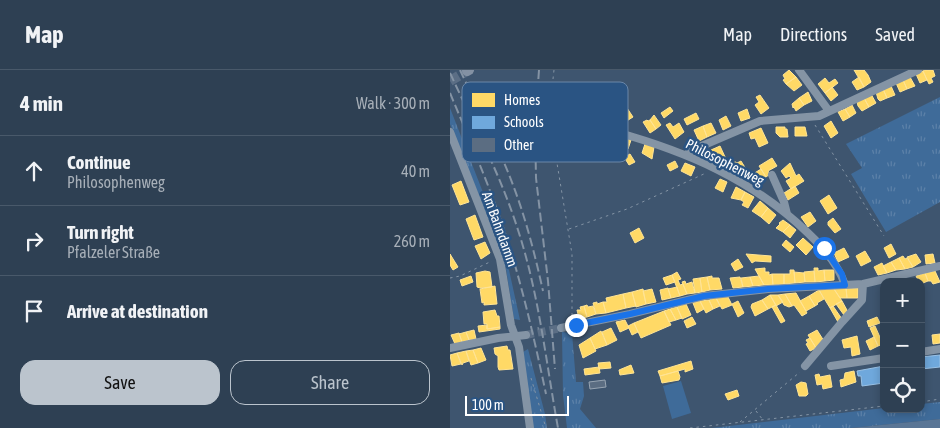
<!DOCTYPE html>
<meta charset="utf-8">
<style>
:root{--surface:#2e4053;--page:#36475a;--text:#f1f3f6;--muted:#a7afb8;--line:#49596a;--accent:#bbc4cd}
body{margin:0;font-family:"Asap Condensed",sans-serif;background:var(--page);color:var(--text)}
.controls{position:absolute;right:15px;bottom:15px;display:grid;overflow:hidden;border-radius:10px;box-shadow:0 2px 8px #0003}
.controls button{width:45px;height:45px;display:grid;place-items:center;padding:0;border:0;border-bottom:1px solid var(--line);background:var(--surface);color:var(--text);font:25px sans-serif}
.scale{position:absolute;left:15px;bottom:12px;width:104px;box-sizing:border-box;padding-left:5px;border:2px solid #fff;border-top:0;font-size:14px;line-height:18px;white-space:nowrap;color:#fff;-webkit-text-stroke:4px #2a5483;paint-order:stroke}
.stop{position:absolute;width:15px;height:15px;margin:-11px;border:4px solid #1a73e8;border-radius:50%;background:#fff}
.stop.end{background:#1a73e8;border-color:#fff;box-shadow:0 1px 5px #0008}
.list{margin:0;padding:0;list-style:none}
h2{display:flex;justify-content:space-between;align-items:center;height:65px;margin:0;padding:0 20px;font-size:21px}
h2 small{font-size:16px;font-weight:400;color:var(--muted)}
.list li{display:grid;grid-template-columns:32px 1fr auto;gap:15px;align-items:center;box-sizing:border-box;height:70px;padding:0 20px;border-top:1px solid var(--line)}
.list b{display:block;font-size:19px;white-space:nowrap}
.list p{margin:0;font-size:16px;white-space:nowrap;color:var(--muted)}
.list em{font-size:16px;font-style:normal;color:var(--muted)}
.actions{display:flex;gap:10px;padding:15px 20px}
.actions a{flex:1;padding:11px 0;border:1px solid var(--accent);border-radius:15px;text-align:center;font-size:18px;color:var(--accent)}
.actions .main{background:var(--accent);color:#111}
.icon{flex:none;width:28px;height:28px;fill:none;stroke:currentColor;stroke-width:2;stroke-linecap:round;stroke-linejoin:round}
.map{position:relative;flex:none;width:490px;height:358px;overflow:hidden}
header{display:flex;align-items:center;gap:30px;box-sizing:border-box;height:70px;padding:0 25px;background:var(--surface);border-bottom:1px solid var(--line)}
header strong{font-size:24px}
nav{display:flex;gap:28px;margin-inline-start:auto;font-size:18px}
main{display:flex}
aside{flex:1;background:var(--surface)}
.map>svg:first-child{display:block}
</style>
<header>
<strong>Map</strong>
<nav><a>Map</a><a>Directions</a><a>Saved</a></nav>
</header>
<main>
<aside>
<h2>4 min<small>Walk · 300 m</small></h2>
<ul class="list">
<li><svg class="icon" aria-label="ahead" viewBox="0 0 24 24"><path d="M12 20V5M6 11l6-6 6 6"/></svg><div><b>Continue</b><p>Philosophenweg</p></div><em>40 m</em></li>
<li><svg class="icon" aria-label="right" viewBox="0 0 24 24"><path d="M7 20v-9h11M14 6l5 5-5 5"/></svg><div><b>Turn right</b><p>Pfalzeler Straße</p></div><em>260 m</em></li>
<li><svg class="icon" aria-label="arrive" viewBox="0 0 24 24"><path d="M6 21V4h12l-3 4 3 4H6"/></svg><div><b>Arrive at destination</b></div></li>
</ul>
<div class="actions"><a class="main">Save</a><a>Share</a></div>
</aside>
<div class="map">
<svg width="490" height="358" viewBox="0 0 490 358">
<defs>
<pattern id="grass-tufts" width="24" height="20" patternUnits="userSpaceOnUse" patternTransform="scale(1.25)"><rect width="24" height="20" fill="#3f6b99"/><path d="M3 7l-1-3M5 7V3M7 7l1-3M15 17l-1-3M17 17v-4M19 17l1-3" fill="none" stroke="#5c81a8"/></pattern>
</defs>
<rect width="100%" height="100%" fill="#3e556f"/>
<path fill="url(#grass-tufts)" d="M 490,27 L 490,132 L 436,162 L 401,104 L 412,98 L 396,74 Z
M 0,38 L 43,148 L 59,200 L 70,250 L 64,249 L 56,199 L 50,178 L 0,54 Z
M 112,262 L 122,263 L 126,312 L 133,312 L 134,326 L 130,339 L 146,358 L 117,358 L 113,325 Z
M 78,279 L 95,344 L 97,358 L 83,358 L 73,282 Z
M 490,332 L 490,349 L 401,358 L 262,358 L 434,338 L 471,339 L 471,334 Z"/>
<path fill="#3f6b99" d="M 231,311 L 241,343 L 222,349 L 213,316 Z"/>
<path fill="#5a7696" d="M 490,349 L 490,358 L 401,358 Z"/>
<path fill="#ffd966" stroke="#ffe494" d="M 339,0 L 346,7 L 336,14 L 333,10 L 335,9 L 333,5 Z
M 404,0 L 414,0 L 418,5 L 421,12 L 414,17 Z
M 475,0 L 483,0 L 485,6 L 481,8 L 483,12 L 479,14 L 473,1 Z
M 473,1 L 477,10 L 470,13 L 466,4 Z
M 346,7 L 352,15 L 344,21 L 336,14 Z
M 409,7 L 414,17 L 407,20 L 402,12 Z
M 460,7 L 465,16 L 457,19 L 453,10 Z
M 375,8 L 379,13 L 385,9 L 388,13 L 375,23 L 368,14 Z
M 453,10 L 457,19 L 450,22 L 446,13 Z
M 441,16 L 445,25 L 437,28 L 433,19 Z
M 382,17 L 388,25 L 381,31 L 375,23 Z
M 433,19 L 437,28 L 430,31 L 428,29 L 426,22 Z
M 358,22 L 362,31 L 354,35 L 349,28 Z
M 421,24 L 426,33 L 419,37 L 414,28 Z
M 310,25 L 319,38 L 311,44 L 305,35 L 309,32 L 306,27 Z
M 349,28 L 354,35 L 346,41 L 344,37 L 343,38 L 342,34 Z
M 414,28 L 419,37 L 412,41 L 408,36 L 407,32 Z
M 402,35 L 406,43 L 400,47 L 395,39 Z
M 220,37 L 223,41 L 214,48 L 211,43 Z
M 175,38 L 177,38 L 183,47 L 175,52 L 169,43 Z
M 297,39 L 300,48 L 291,51 L 288,43 Z
M 395,39 L 400,47 L 393,51 L 388,42 Z
M 246,43 L 249,49 L 237,55 L 234,49 Z
M 204,45 L 211,55 L 206,59 L 200,50 Z
M 276,46 L 281,56 L 273,60 L 269,50 Z
M 197,50 L 198,51 L 200,50 L 206,59 L 200,63 L 193,52 Z
M 381,51 L 388,63 L 381,68 L 374,56 Z
M 220,53 L 223,57 L 229,53 L 234,62 L 225,69 L 216,55 Z
M 261,53 L 266,63 L 257,67 L 253,56 Z
M 253,56 L 257,67 L 249,71 L 244,60 Z
M 326,57 L 335,57 L 335,59 L 337,59 L 338,67 L 330,67 L 326,63 Z
M 345,57 L 355,57 L 357,66 L 345,66 Z
M 311,58 L 318,73 L 309,77 L 305,68 L 301,69 L 299,63 Z
M 173,67 L 181,70 L 178,79 L 175,78 L 175,80 L 170,77 Z
M 195,74 L 204,77 L 202,89 L 192,83 Z
M 270,76 L 276,89 L 269,93 L 267,93 L 261,80 Z
M 180,84 L 185,92 L 179,95 L 174,87 Z
M 322,88 L 327,96 L 318,101 L 320,104 L 316,107 L 309,96 Z
M 225,91 L 228,97 L 220,101 L 217,95 Z
M 291,91 L 296,99 L 287,104 L 286,101 L 284,102 L 280,93 L 286,92 L 287,93 Z
M 235,93 L 245,97 L 241,106 L 231,101 Z
M 340,93 L 346,106 L 349,104 L 354,111 L 341,119 L 336,111 L 341,108 L 339,106 L 336,108 L 331,101 Z
M 311,99 L 316,107 L 307,111 L 303,104 Z
M 270,109 L 277,112 L 273,122 L 265,118 Z
M 11,111 L 19,132 L 10,135 L 2,115 Z
M 345,116 L 349,123 L 338,130 L 334,123 Z
M 286,117 L 295,122 L 291,130 L 281,128 Z
M 295,122 L 304,127 L 298,138 L 292,135 L 294,132 L 291,130 Z
M 379,125 L 387,138 L 378,144 L 370,131 Z
M 310,131 L 318,138 L 311,147 L 302,141 Z
M 318,138 L 326,145 L 319,154 L 311,147 Z
M 360,142 L 366,151 L 358,157 L 351,147 Z
M 25,145 L 33,167 L 24,170 L 16,149 Z
M 383,148 L 391,159 L 385,163 L 378,155 L 378,152 Z
M 333,150 L 340,155 L 333,162 L 326,158 L 330,154 L 329,153 Z
M 340,155 L 346,160 L 340,168 L 333,162 Z
M 189,158 L 194,168 L 185,173 L 180,163 Z
M 353,168 L 363,177 L 356,185 L 346,175 Z
M 336,170 L 344,177 L 340,182 L 332,175 Z
M 35,172 L 40,183 L 31,189 L 25,176 Z
M 441,174 L 446,184 L 439,188 L 434,178 Z
M 394,178 L 399,187 L 388,192 L 384,183 Z
M 415,181 L 421,191 L 411,196 L 406,186 Z
M 0,184 L 8,197 L 3,200 L 0,195 Z
M 296,184 L 321,186 L 321,192 L 305,191 L 302,193 Z
M 466,184 L 471,192 L 463,197 L 457,187 Z
M 483,184 L 485,193 L 476,194 L 475,185 Z
M 453,186 L 455,189 L 457,188 L 463,197 L 455,199 L 449,188 Z
M 449,188 L 455,199 L 446,200 L 441,192 Z
M 288,189 L 293,197 L 285,201 L 281,194 Z
M 441,192 L 446,200 L 437,203 L 433,196 Z
M 432,193 L 437,203 L 428,205 L 424,197 Z
M 315,198 L 315,202 L 319,202 L 319,205 L 322,204 L 323,215 L 314,215 L 305,199 Z
M 364,198 L 368,198 L 368,201 L 374,200 L 375,211 L 365,212 Z
M 340,200 L 344,200 L 345,213 L 334,214 L 334,204 L 340,204 Z
M 374,200 L 384,200 L 384,210 L 375,211 Z
M 35,201 L 40,202 L 42,217 L 30,218 L 27,217 L 26,203 Z
M 364,201 L 365,212 L 355,212 L 354,202 Z
M 485,201 L 490,212 L 483,214 L 481,211 L 478,211 L 475,203 Z
M 227,202 L 231,209 L 228,210 L 230,215 L 233,214 L 237,224 L 230,226 L 222,205 Z
M 344,202 L 354,203 L 355,212 L 345,213 Z
M 475,203 L 478,211 L 473,213 L 473,215 L 472,216 L 471,212 L 469,212 L 466,206 Z
M 322,204 L 334,204 L 334,214 L 323,215 Z
M 222,205 L 225,212 L 216,215 L 213,208 Z
M 21,206 L 23,212 L 12,216 L 10,210 Z
M 262,206 L 262,208 L 269,208 L 272,219 L 260,220 L 257,207 Z
M 309,206 L 314,215 L 303,216 L 300,207 Z
M 257,207 L 260,220 L 252,222 L 250,208 Z
M 290,207 L 293,217 L 283,218 L 280,208 Z
M 300,207 L 303,216 L 293,217 L 291,208 Z
M 250,208 L 252,222 L 245,223 L 243,209 Z
M 235,211 L 236,214 L 242,212 L 245,223 L 237,224 L 232,212 Z
M 45,216 L 47,234 L 34,235 L 34,232 L 32,233 L 30,219 Z
M 227,217 L 230,226 L 221,228 L 218,219 Z
M 218,218 L 221,228 L 212,230 L 210,220 Z
M 396,218 L 408,218 L 408,228 L 397,228 Z
M 396,218 L 397,228 L 390,228 L 384,219 Z
M 193,219 L 196,234 L 186,237 L 182,222 Z
M 202,219 L 206,232 L 196,234 L 193,221 Z
M 384,219 L 392,231 L 380,238 L 369,220 Z
M 369,220 L 374,229 L 367,233 L 368,234 L 365,236 L 359,226 Z
M 182,222 L 186,236 L 176,238 L 173,224 Z
M 346,223 L 357,243 L 352,246 L 344,235 L 342,236 L 335,224 Z
M 173,224 L 176,238 L 156,243 L 153,232 L 157,232 L 156,228 Z
M 335,224 L 342,236 L 339,237 L 334,235 L 328,225 Z
M 320,225 L 328,225 L 333,232 L 326,236 Z
M 320,225 L 326,235 L 318,239 L 312,230 Z
M 359,226 L 365,236 L 356,241 L 350,231 Z
M 278,227 L 282,235 L 272,239 L 266,228 Z
M 266,228 L 270,236 L 263,239 L 259,230 Z
M 259,230 L 263,239 L 256,243 L 250,231 Z
M 312,230 L 318,239 L 305,246 L 301,237 L 302,234 Z
M 250,231 L 254,239 L 247,243 L 243,233 Z
M 288,231 L 294,243 L 288,247 L 282,234 Z
M 392,231 L 398,242 L 394,245 L 386,234 Z
M 147,232 L 147,234 L 153,232 L 156,243 L 146,244 L 143,233 Z
M 236,234 L 241,245 L 232,249 L 227,237 Z
M 137,235 L 138,237 L 143,236 L 146,244 L 137,247 L 134,236 Z
M 326,235 L 335,251 L 331,253 L 322,237 Z
M 134,236 L 137,247 L 129,249 L 127,240 L 131,240 L 130,237 Z
M 383,236 L 392,249 L 388,252 L 380,238 Z
M 227,237 L 232,248 L 226,250 L 220,239 Z
M 220,239 L 226,250 L 219,252 L 214,241 Z
M 45,240 L 47,246 L 49,246 L 50,257 L 37,259 L 37,254 L 34,254 L 33,242 Z
M 214,241 L 221,255 L 191,268 L 184,253 Z
M 242,247 L 246,254 L 237,258 L 234,251 Z
M 427,247 L 430,253 L 419,257 L 417,251 Z
M 175,250 L 179,258 L 170,262 L 166,252 Z
M 184,253 L 188,262 L 182,265 L 178,256 Z
M 37,255 L 37,259 L 50,257 L 50,259 L 29,262 L 28,256 Z
M 425,256 L 433,274 L 428,276 L 420,258 Z
M 161,258 L 167,270 L 157,275 L 152,262 Z
M 24,260 L 26,269 L 19,270 L 16,262 Z
M 367,260 L 374,271 L 366,278 L 358,265 Z
M 151,261 L 157,275 L 145,279 L 140,268 Z
M 16,262 L 19,270 L 12,272 L 9,264 Z
M 9,263 L 12,272 L 5,274 L 1,265 Z
M 490,264 L 490,273 L 483,274 L 482,265 Z
M 407,266 L 410,284 L 402,286 L 401,277 L 394,278 L 392,270 Z
M 424,267 L 428,276 L 420,280 L 416,271 Z
M 140,268 L 146,281 L 133,288 L 129,275 Z
M 360,268 L 366,278 L 360,281 L 356,274 L 358,273 L 356,270 Z
M 57,276 L 58,280 L 60,280 L 63,299 L 49,300 L 48,297 L 48,286 L 45,284 L 44,278 Z
M 31,278 L 36,290 L 28,293 L 23,280 Z
M 23,280 L 28,293 L 21,295 L 16,281 Z
M 16,281 L 19,291 L 13,293 L 12,295 L 7,283 Z
M 7,283 L 11,294 L 2,296 L 0,285 Z
M 241,291 L 243,299 L 235,302 L 235,299 L 210,306 L 208,301 Z
M 160,292 L 161,298 L 149,299 L 148,293 Z
M 181,295 L 184,303 L 170,305 L 169,300 Z
M 149,297 L 150,303 L 135,305 L 134,299 Z
M 228,301 L 230,307 L 229,310 L 212,313 L 210,306 Z
M 404,301 L 406,312 L 391,317 L 390,310 L 394,309 L 395,303 Z
M 369,304 L 370,307 L 380,305 L 382,317 L 373,319 L 372,314 L 367,315 L 365,305 Z
M 351,312 L 356,313 L 358,324 L 356,326 L 349,326 L 346,315 Z
M 287,320 L 289,326 L 278,330 L 275,324 Z"/>
<path fill="#6fa8dc" stroke="#9ac2e6" d="M 490,285 L 490,297 L 471,299 L 471,287 Z
M 434,296 L 434,313 L 412,316 L 411,306 L 408,306 L 407,301 Z"/>
<path fill="#5b6d82" stroke="#98a5b3" d="M 155,310 L 156,317 L 140,319 L 139,312 Z"/>
<g fill="none" stroke-linecap="round" stroke-linejoin="round">
<path stroke="#5b6e85" stroke-width="8" stroke-dasharray="8 4" stroke-linecap="butt" d="M 76,265 L 111,258"/>
<path stroke="#5b6e85" stroke-width="10" stroke-dasharray="10 5" stroke-linecap="butt" d="M 0,11 L 17,1"/>
<path stroke="#8494a5" stroke-width="1" stroke-dasharray="2.5 4" stroke-linecap="butt" d="M 103,9 L 104,0
M 365,55 L 434,166
M 103,69 L 122,184 L 122,249
M 119,159 L 177,139 L 256,103
M 0,208 L 10,206 L 42,191
M 88,257 L 89,263
M 81,308 L 96,358
M 471,332 L 490,329
M 306,341 L 313,350
M 290,352 L 350,302
M 240,358 L 434,336"/>
<path stroke="#8494a5" stroke-width="8" d="M 349,0 L 379,41
M 107,48 C 126,49 147,56 166,62 C 238,82 303,110 358,163 C 374,178 388,194 395,215
M 102,61 L 107,48 L 103,36 L 103,16
M 0,62 L 50,189 L 61,255 L 69,277 L 80,358
M 237,85 L 240,81 L 310,51 L 369,46 L 468,0
M 322,105 L 334,132 L 337,144
M 111,258 L 180,244 L 254,226 L 318,219 L 413,214 L 490,196
M 0,278 L 48,268 L 76,265
M 471,282 L 490,279
M 355,296 L 392,252 L 412,230 L 413,214
M 381,296 L 434,288"/>
<path stroke="#8391a3" stroke-width="10" d="M 17,1 L 19,0"/>
<path stroke="#8493a4" stroke-width="2" stroke-dasharray="9 4" stroke-linecap="butt" d="M 10,0 C 28,38 48,75 63,115 C 76,149 85,185 93,221
M 89,0 L 85,56 L 86,108 L 98,211 L 105,299
M 0,3 C 24,55 51,106 68,160 C 89,224 96,292 108,358
M 0,23 C 20,71 41,119 57,169 C 73,219 85,272 96,324"/>
</g>
<g fill="none" stroke-linecap="round" stroke-linejoin="round">
<path stroke="#1a73e8" stroke-width="6" d="M 126,255 L 180,244 L 254,226 L 318,219 L 395,215 L 392,204 L 374,178"/>
</g>
<g text-anchor="middle" dominant-baseline="central" stroke-width="5" stroke-linejoin="round" paint-order="stroke">
<g font-size="14" fill="#fff" stroke="#2a5483">
<text transform="translate(275 92) rotate(27)">Philosophenweg</text>
<text transform="translate(50 159) rotate(70)">Am Bahndamm</text>
</g>
</g>
<rect x="12" y="12" width="166" height="80" rx="8" fill="#2a5483" stroke="#6a87a8" stroke-width="1"/>
<rect x="22" y="23" width="23" height="14" fill="#ffd966"/>
<rect x="22" y="46" width="23" height="13" fill="#6fa8dc"/>
<rect x="22" y="68" width="23" height="14" fill="#5b6d82"/>
<g font-size="14" fill="#fff">
<text x="54" y="35">Homes</text>
<text x="54" y="57">Schools</text>
<text x="54" y="80">Other</text>
</g>
</svg>
<div class="controls">
<button>+</button>
<button>−</button>
<button><svg class="icon" aria-label="locate" viewBox="0 0 24 24"><circle cx="12" cy="12" r="6"/><path d="M12 2v4M12 18v4M2 12h4M18 12h4"/></svg></button>
</div>
<div class="scale">100 m</div>
<div class="stop" style="left:374px;top:178px"></div>
<div class="stop end" style="left:126px;top:255px"></div>
</div>
</main>
